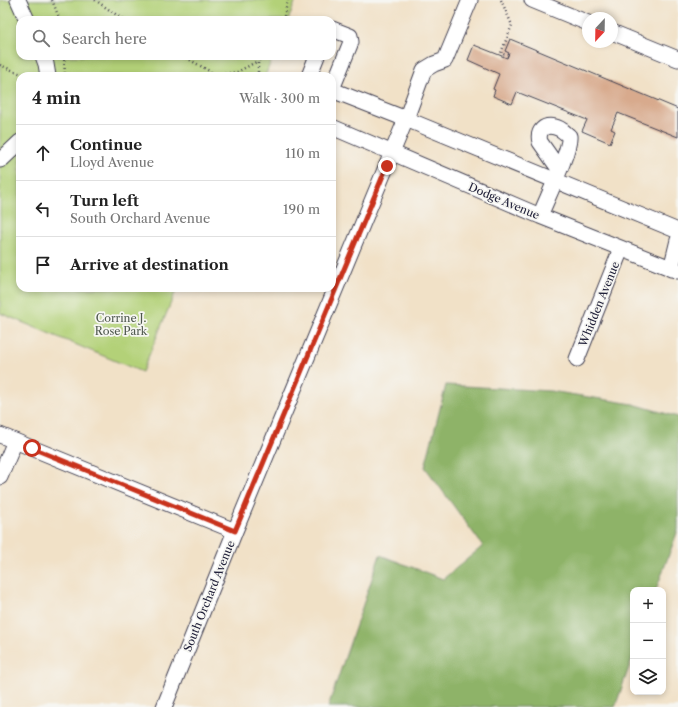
<!DOCTYPE html>
<meta charset="utf-8">
<style>
:root{--surface:#fff;--page:#f2f2f2;--text:#222;--muted:#767676;--line:#e0e0e0}
body{margin:0;font-family:"Libre Caslon Text",serif;background:var(--page);color:var(--text)}
.controls{position:absolute;right:12px;bottom:12px;display:grid;overflow:hidden;border-radius:8px;box-shadow:0 2px 6px #0003}
.controls button{width:36px;height:36px;display:grid;place-items:center;padding:0;border:0;border-bottom:1px solid var(--line);background:var(--surface);color:var(--text);font:20px sans-serif}
.compass{position:absolute;left:582px;top:12px;width:36px;height:36px;border-radius:50%;background:var(--surface);box-shadow:0 2px 6px #0003;rotate:202deg}
.stop{position:absolute;width:12px;height:12px;margin:-9px;border:3px solid #c8321e;border-radius:50%;background:#fff}
.stop.end{background:#c8321e;border-color:#fff;box-shadow:0 1px 4px #0008}
.list{margin:0;padding:0;list-style:none}
h2{display:flex;justify-content:space-between;align-items:center;height:52px;margin:0;padding:0 16px;font-size:17px}
h2 small{font-size:13px;font-weight:400;color:var(--muted)}
.list li{display:grid;grid-template-columns:26px 1fr auto;gap:12px;align-items:center;box-sizing:border-box;height:56px;padding:0 16px;border-top:1px solid var(--line)}
.list b{display:block;font-size:15px;white-space:nowrap}
.list p{margin:0;font-size:13px;white-space:nowrap;color:var(--muted)}
.list em{font-size:13px;font-style:normal;color:var(--muted)}
.icon{flex:none;width:22px;height:22px;fill:none;stroke:currentColor;stroke-width:2;stroke-linecap:round;stroke-linejoin:round}
.map{position:relative;flex:none;width:678px;height:707px;overflow:hidden}
.search{position:absolute;background:var(--surface);box-shadow:0 2px 6px #0003;left:16px;top:16px;width:320px;height:44px;display:flex;align-items:center;gap:10px;box-sizing:border-box;padding:0 14px;border-radius:12px;color:var(--muted);font-size:15px}
.panel{position:absolute;background:var(--surface);box-shadow:0 2px 6px #0003;left:16px;top:72px;width:320px;height:220px;border-radius:12px}
.map>svg:first-child{display:block}
</style>
<div class="map">
<svg width="678" height="707" viewBox="0 0 678 707">
<rect width="100%" height="100%" fill="#f6f6f2"/>
<filter id="ink" filterUnits="userSpaceOnUse"><feTurbulence type="fractalNoise" baseFrequency=".025" numOctaves="2"/><feDisplacementMap in="SourceGraphic" scale="8" xChannelSelector="R" yChannelSelector="G"/><feConvolveMatrix kernelMatrix="1 2 1 2 8 2 1 2 1" color-interpolation-filters="sRGB"/></filter>
<filter id="wash" filterUnits="userSpaceOnUse"><feTurbulence type="fractalNoise" baseFrequency=".012" numOctaves="4" result="noise"/><feDisplacementMap in="SourceGraphic" scale="16" xChannelSelector="R" yChannelSelector="G"/><feGaussianBlur stdDeviation="0.9" result="paint"/><feColorMatrix in="noise" values="0 0 0 0 0 0 0 0 0 0 0 0 0 0 0 0 0 1.4 0 .05"/><feComposite in="paint" operator="in"/></filter>
<g filter="url(#wash)">
<rect width="100%" height="100%" fill="#f1e1c7"/>
<path fill="#b3d178" stroke="#6a7a5a" d="M 0,0 L 296,0 L 288,20 L 20,20 L 20,56 L 273,56 L 265,76 L 20,76 L 20,288 L 177,288 L 142,372 L 0,313 Z"/>
<path fill="#8eb368" stroke="#586a52" d="M 446,385 L 550,391 L 633,404 L 678,417 L 678,530 L 656,590 L 633,590 L 633,656 L 615,707 L 328,707 L 380,555 L 443,579 L 483,546 L 425,467 Z"/>
<g id="blocks">
<path fill="#d8aa8d" d="M 510,39 L 678,109 L 678,137 L 618,113 L 611,129 L 615,131 L 610,143 L 582,131 L 587,120 L 517,92 L 512,104 L 493,96 L 495,90 L 493,89 L 499,74 L 468,60 L 474,45 L 507,58 L 509,53 L 505,51 Z"/>
</g>
</g>
<g filter="url(#ink)">
<use href="#blocks" fill-opacity="0" stroke="#413f50" stroke-width="1"/>
<g fill="none" stroke-linecap="round" stroke-linejoin="round">
<g stroke="#413f50" stroke-width="17">
<path id="minor" d="M 18,0 L 27,20
M 532,0 L 588,23
M 332,29 L 350,36 L 351,42 L 332,89
M 612,32 L 678,59
M 43,56 L 46,64 L 48,76
M 309,76 L 317,56
M 332,90 L 406,119 L 424,70 L 434,64 L 445,60 L 470,0
M 332,127 L 540,216 L 678,271
M 0,160 L 2,159 L 20,142
M 540,216 C 546,200 571,150 569,136 C 565,133 561,128 555,127 C 544,124 537,131 540,142 L 559,169
M 671,269 L 678,240
M 577,359 L 621,249
M 0,435 L 235,531
M 0,477 L 15,441
M 164,707 L 235,531 L 406,119 L 678,231"/>
</g>
<path stroke="#413f50" stroke-width="2.5" stroke-dasharray="1 3" stroke-linecap="butt" d="M 52,0 L 60,20
M 95,0 L 124,20
M 501,0 L 512,25 L 501,53 L 508,56
M 283,20 L 288,0
M 64,56 L 65,76
M 183,56 L 218,76
M 0,65 L 26,76
M 217,75 L 237,72 L 258,61
M 258,76 L 258,61 L 263,56"/>
<use href="#minor" stroke="#fff" stroke-width="15"/>
</g>
</g>
<g fill="none" stroke-linecap="round" stroke-linejoin="round" filter="url(#ink)">
<path stroke="#c8321e" stroke-width="5" d="M 32,448 L 235,531 L 387,166"/>
</g>
<g text-anchor="middle" dominant-baseline="central" stroke-width="3.5" stroke-linejoin="round" paint-order="stroke">
<g font-size="11" fill="#22223b" stroke="#f6f6f2">
<text transform="translate(504 201) rotate(23)">Dodge Avenue</text>
<text transform="translate(599 304) rotate(-68)">Whidden Avenue</text>
<text transform="translate(209 596) rotate(-68)">South Orchard Avenue</text>
</g>
<g font-size="11" fill="#4e574d" stroke="#f6f6f2">
<text x="121" y="318">Corrine J.<tspan x="121" dy="13">Rose Park</tspan></text>
</g>
</g>
</svg>
<div class="controls">
<button>+</button>
<button>−</button>
<button><svg class="icon" aria-label="layers" viewBox="0 0 24 24"><path d="M12 4l9 5-9 5-9-5zM3 14l9 5 9-5"/></svg></button>
</div>
<svg class="compass" viewBox="-18 -18 36 36"><path d="M0-13l5 13h-10z" fill="#e53935"/><path d="M0 13l5-13h-10z" fill="#767676"/></svg>
<div class="stop" style="left:32px;top:448px"></div>
<div class="stop end" style="left:387px;top:166px"></div>
<div class="search"><svg class="icon" aria-label="search" viewBox="0 0 24 24"><circle cx="10" cy="10" r="6"/><path d="M15 15l6 6"/></svg>Search here</div>
<section class="panel">
<h2>4 min<small>Walk · 300 m</small></h2>
<ul class="list">
<li><svg class="icon" aria-label="ahead" viewBox="0 0 24 24"><path d="M12 20V5M6 11l6-6 6 6"/></svg><div><b>Continue</b><p>Lloyd Avenue</p></div><em>110 m</em></li>
<li><svg class="icon" aria-label="left" viewBox="0 0 24 24"><path d="M17 20v-9H6M10 6l-5 5 5 5"/></svg><div><b>Turn left</b><p>South Orchard Avenue</p></div><em>190 m</em></li>
<li><svg class="icon" aria-label="arrive" viewBox="0 0 24 24"><path d="M6 21V4h12l-3 4 3 4H6"/></svg><div><b>Arrive at destination</b></div></li>
</ul>
</section>
</div>
